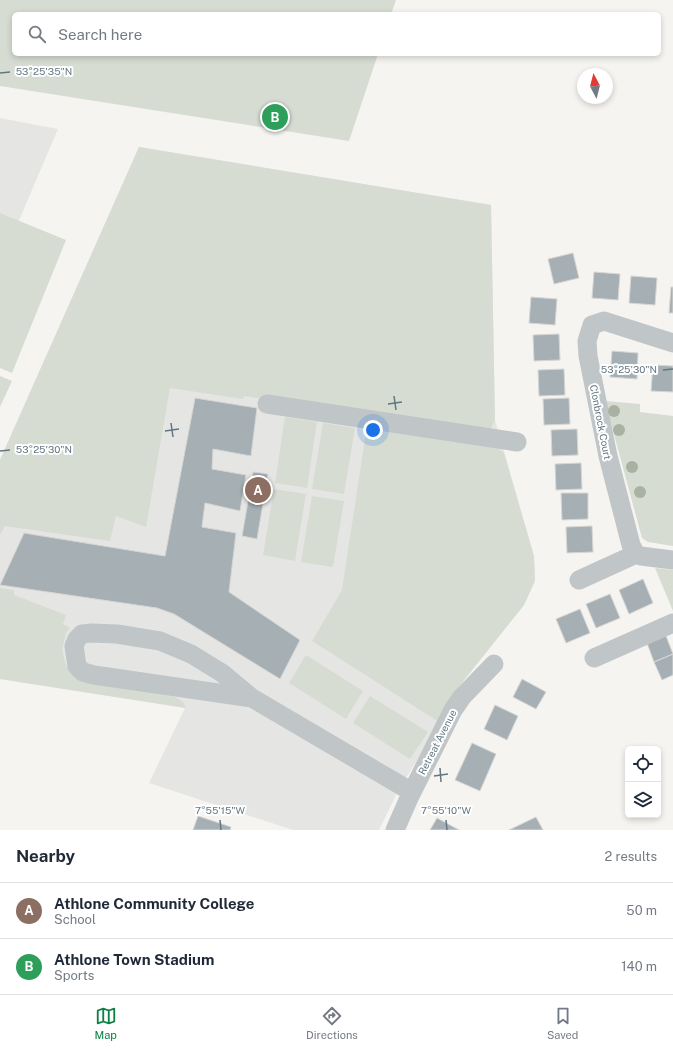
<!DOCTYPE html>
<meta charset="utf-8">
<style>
:root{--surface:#fff;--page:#f2f2f3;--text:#1f2937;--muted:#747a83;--line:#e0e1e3;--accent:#0b8043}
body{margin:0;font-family:"Public Sans",sans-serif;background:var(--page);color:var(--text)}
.controls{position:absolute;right:12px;bottom:12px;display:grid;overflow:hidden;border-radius:6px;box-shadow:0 2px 6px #0003}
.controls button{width:36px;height:36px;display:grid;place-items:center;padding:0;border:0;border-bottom:1px solid var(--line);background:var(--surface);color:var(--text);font:20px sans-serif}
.compass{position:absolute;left:577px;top:68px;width:36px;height:36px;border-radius:50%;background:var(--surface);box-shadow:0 2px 6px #0003;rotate:353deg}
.you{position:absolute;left:373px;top:430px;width:14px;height:14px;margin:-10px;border:3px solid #fff;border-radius:50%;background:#1a73e8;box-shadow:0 0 0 6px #1a73e833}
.badge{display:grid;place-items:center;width:26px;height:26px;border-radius:50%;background:var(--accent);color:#fff;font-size:13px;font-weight:700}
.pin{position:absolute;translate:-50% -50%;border:2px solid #fff;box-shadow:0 1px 4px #0006}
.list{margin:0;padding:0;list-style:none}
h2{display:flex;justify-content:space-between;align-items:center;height:52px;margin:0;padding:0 16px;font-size:17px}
h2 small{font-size:13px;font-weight:400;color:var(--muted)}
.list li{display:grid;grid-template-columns:26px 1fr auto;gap:12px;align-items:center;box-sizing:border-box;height:56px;padding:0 16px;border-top:1px solid var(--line)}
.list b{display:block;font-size:15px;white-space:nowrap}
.list p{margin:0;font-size:13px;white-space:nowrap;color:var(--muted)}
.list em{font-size:13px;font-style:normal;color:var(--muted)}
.icon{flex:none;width:22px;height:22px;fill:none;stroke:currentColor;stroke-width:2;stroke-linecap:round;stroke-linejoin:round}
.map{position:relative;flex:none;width:673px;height:830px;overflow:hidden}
.search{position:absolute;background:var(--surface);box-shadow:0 2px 6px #0003;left:12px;right:12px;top:12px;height:44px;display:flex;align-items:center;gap:10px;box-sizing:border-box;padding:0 14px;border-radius:6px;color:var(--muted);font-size:15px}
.sheet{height:164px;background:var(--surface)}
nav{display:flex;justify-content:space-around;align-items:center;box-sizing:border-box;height:56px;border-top:1px solid var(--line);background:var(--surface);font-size:11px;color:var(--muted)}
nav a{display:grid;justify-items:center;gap:2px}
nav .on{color:var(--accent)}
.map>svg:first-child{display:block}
</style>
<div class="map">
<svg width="673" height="830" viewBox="0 0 673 830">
<rect width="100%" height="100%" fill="#f5f4f1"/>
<path fill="#e5e6e4" d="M 0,118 L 58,129 L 0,265 Z
M 139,147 L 491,205 L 495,420 L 534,556 L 535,581 L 524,605 L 457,689 L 424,749 L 398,791 L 379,830 L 293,830 L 149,783 L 185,708 L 0,679 L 0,460 Z"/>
<path fill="#d6dcd2" d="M 0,0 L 396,0 L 391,14 L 14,14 L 14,54 L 378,54 L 349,141 L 0,86 Z
M 139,147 L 491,205 L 495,420 L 490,430 L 244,396 L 243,399 L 170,388 L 146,527 L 116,516 L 110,541 L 5,526 L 0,535 L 0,460 Z
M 0,213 L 66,240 L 12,373 L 0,368 Z
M 0,376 L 12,381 L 0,407 Z
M 605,401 L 640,404 L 640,412 L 673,416 L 673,546 L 648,542 L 642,538 Z
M 285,417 L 317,422 L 307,488 L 275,483 Z
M 323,423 L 355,428 L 344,494 L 312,489 Z
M 367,425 L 492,445 L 504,453 L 534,556 L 535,581 L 524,605 L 457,689 L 439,722 L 312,641 L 342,590 Z
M 274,489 L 306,494 L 295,561 L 263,555 Z
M 312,496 L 344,501 L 333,567 L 301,562 Z
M 655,568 L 673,570 L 673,611 Z
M 0,588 L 14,590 L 14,595 L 66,615 L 63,624 L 70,628 L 66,633 L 62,650 L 66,666 L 79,679 L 176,697 L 183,702 L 186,708 L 0,679 Z
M 306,655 L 363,691 L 346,719 L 289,683 Z
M 370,696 L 428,732 L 410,759 L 353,723 Z"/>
<path fill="#a6b0b4" stroke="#d6d6d3" d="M 573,253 L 579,278 L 554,284 L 548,259 Z
M 594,272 L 620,274 L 618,300 L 592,298 Z
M 631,276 L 657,278 L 655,305 L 629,303 Z
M 671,287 L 673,287 L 673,313 L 669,313 Z
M 531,297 L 557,299 L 555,325 L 529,323 Z
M 559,334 L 560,360 L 534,361 L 533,335 Z
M 612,351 L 638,353 L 637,379 L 610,377 Z
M 653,365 L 673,366 L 673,392 L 651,391 Z
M 564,369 L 565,395 L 539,396 L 538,370 Z
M 195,398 L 257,408 L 251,456 L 213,449 L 212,469 L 246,475 L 240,511 L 205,503 L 202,527 L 236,533 L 229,592 L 300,640 L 280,679 L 174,614 L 157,608 L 0,585 L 24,533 L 165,556 Z
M 569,398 L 570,424 L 544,425 L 543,399 Z
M 577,429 L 578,455 L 552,456 L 551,430 Z
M 581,463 L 582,489 L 556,490 L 555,464 Z
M 253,472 L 268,474 L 257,539 L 242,536 Z
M 561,493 L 588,493 L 588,519 L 562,520 Z
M 592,526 L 593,552 L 567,553 L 566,527 Z
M 643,579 L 653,603 L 629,614 L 619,590 Z
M 610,594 L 620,618 L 596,628 L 586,604 Z
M 580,609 L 590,633 L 566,643 L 556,619 Z
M 666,636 L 673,654 L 654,662 L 647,643 Z
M 673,654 L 673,675 L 662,680 L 654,662 Z
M 522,679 L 546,692 L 536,709 L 513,697 Z
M 495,705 L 518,716 L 507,740 L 484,729 Z
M 472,743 L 496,754 L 480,791 L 455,780 Z
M 198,816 L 231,827 L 230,830 L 193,830 Z
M 536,817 L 543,830 L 509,830 Z
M 437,818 L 459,830 L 430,830 Z"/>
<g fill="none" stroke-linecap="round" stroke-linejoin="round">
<path stroke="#c0c5c7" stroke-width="19" d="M 673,343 L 604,321 L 592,325 L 587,341 L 588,356 L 608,456 L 631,545 L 636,554 L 641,556 L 673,560
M 267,404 L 517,442
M 579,580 L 636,554
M 594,658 L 673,623
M 252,698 L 94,675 L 83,672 L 77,666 L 74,646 L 77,639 L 82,634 L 92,633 L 117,634 L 160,641 L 191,654 L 222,673 L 252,698 L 412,792
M 395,830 L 409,798 L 453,710 L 462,697 L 494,664"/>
</g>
<g fill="#a8b1a2">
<circle cx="614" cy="411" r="6"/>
<circle cx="619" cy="430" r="6"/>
<circle cx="632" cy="467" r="6"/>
<circle cx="640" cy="492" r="6"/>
</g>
<path fill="none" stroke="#637783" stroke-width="1.5" d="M 0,73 L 10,72M 663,370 L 673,369M 394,396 L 396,410M 388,404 L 402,402M 171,423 L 173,437M 165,431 L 179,429M 0,451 L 10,450M 440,768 L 441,782M 434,776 L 448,774M 220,820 L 221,830M 446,820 L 447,830"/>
<g text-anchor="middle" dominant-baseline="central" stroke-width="4" stroke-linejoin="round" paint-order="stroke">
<g font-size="10" fill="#637783" stroke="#fff">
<text transform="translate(601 422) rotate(79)">Clonbrock Court</text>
<text transform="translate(437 742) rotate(-63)">Retreat Avenue</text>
</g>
</g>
<g font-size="10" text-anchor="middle" fill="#637783" stroke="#fff" stroke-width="4" stroke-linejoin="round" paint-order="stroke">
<text x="44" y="75">53°25'35"N</text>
<text x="629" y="373">53°25'30"N</text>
<text x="44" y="453">53°25'30"N</text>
<text x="220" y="814">7°55'15"W</text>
<text x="446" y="814">7°55'10"W</text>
</g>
</svg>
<div class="controls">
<button><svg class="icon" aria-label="locate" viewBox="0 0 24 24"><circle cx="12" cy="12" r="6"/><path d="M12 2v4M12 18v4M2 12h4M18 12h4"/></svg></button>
<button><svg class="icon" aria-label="layers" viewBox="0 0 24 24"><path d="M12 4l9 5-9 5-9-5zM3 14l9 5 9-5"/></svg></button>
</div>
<svg class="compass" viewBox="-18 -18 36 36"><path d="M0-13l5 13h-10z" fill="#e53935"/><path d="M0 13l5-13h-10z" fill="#747a83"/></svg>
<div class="you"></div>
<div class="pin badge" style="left:258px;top:490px;background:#8d6e63">A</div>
<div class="pin badge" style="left:275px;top:117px;background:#2e9e5b">B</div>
<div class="search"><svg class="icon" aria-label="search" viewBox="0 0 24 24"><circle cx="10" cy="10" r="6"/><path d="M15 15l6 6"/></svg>Search here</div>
</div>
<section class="sheet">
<h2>Nearby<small>2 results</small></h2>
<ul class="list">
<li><span class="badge" style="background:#8d6e63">A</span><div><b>Athlone Community College</b><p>School</p></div><em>50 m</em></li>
<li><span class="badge" style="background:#2e9e5b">B</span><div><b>Athlone Town Stadium</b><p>Sports</p></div><em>140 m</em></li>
</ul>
</section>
<nav>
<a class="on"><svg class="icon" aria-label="map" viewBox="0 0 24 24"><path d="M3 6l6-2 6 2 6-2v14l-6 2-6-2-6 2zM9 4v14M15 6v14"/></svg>Map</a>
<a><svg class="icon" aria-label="directions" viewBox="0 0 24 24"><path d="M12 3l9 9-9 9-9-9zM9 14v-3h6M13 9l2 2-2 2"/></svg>Directions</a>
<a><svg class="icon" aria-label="saved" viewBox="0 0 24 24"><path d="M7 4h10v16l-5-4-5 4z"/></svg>Saved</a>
</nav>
